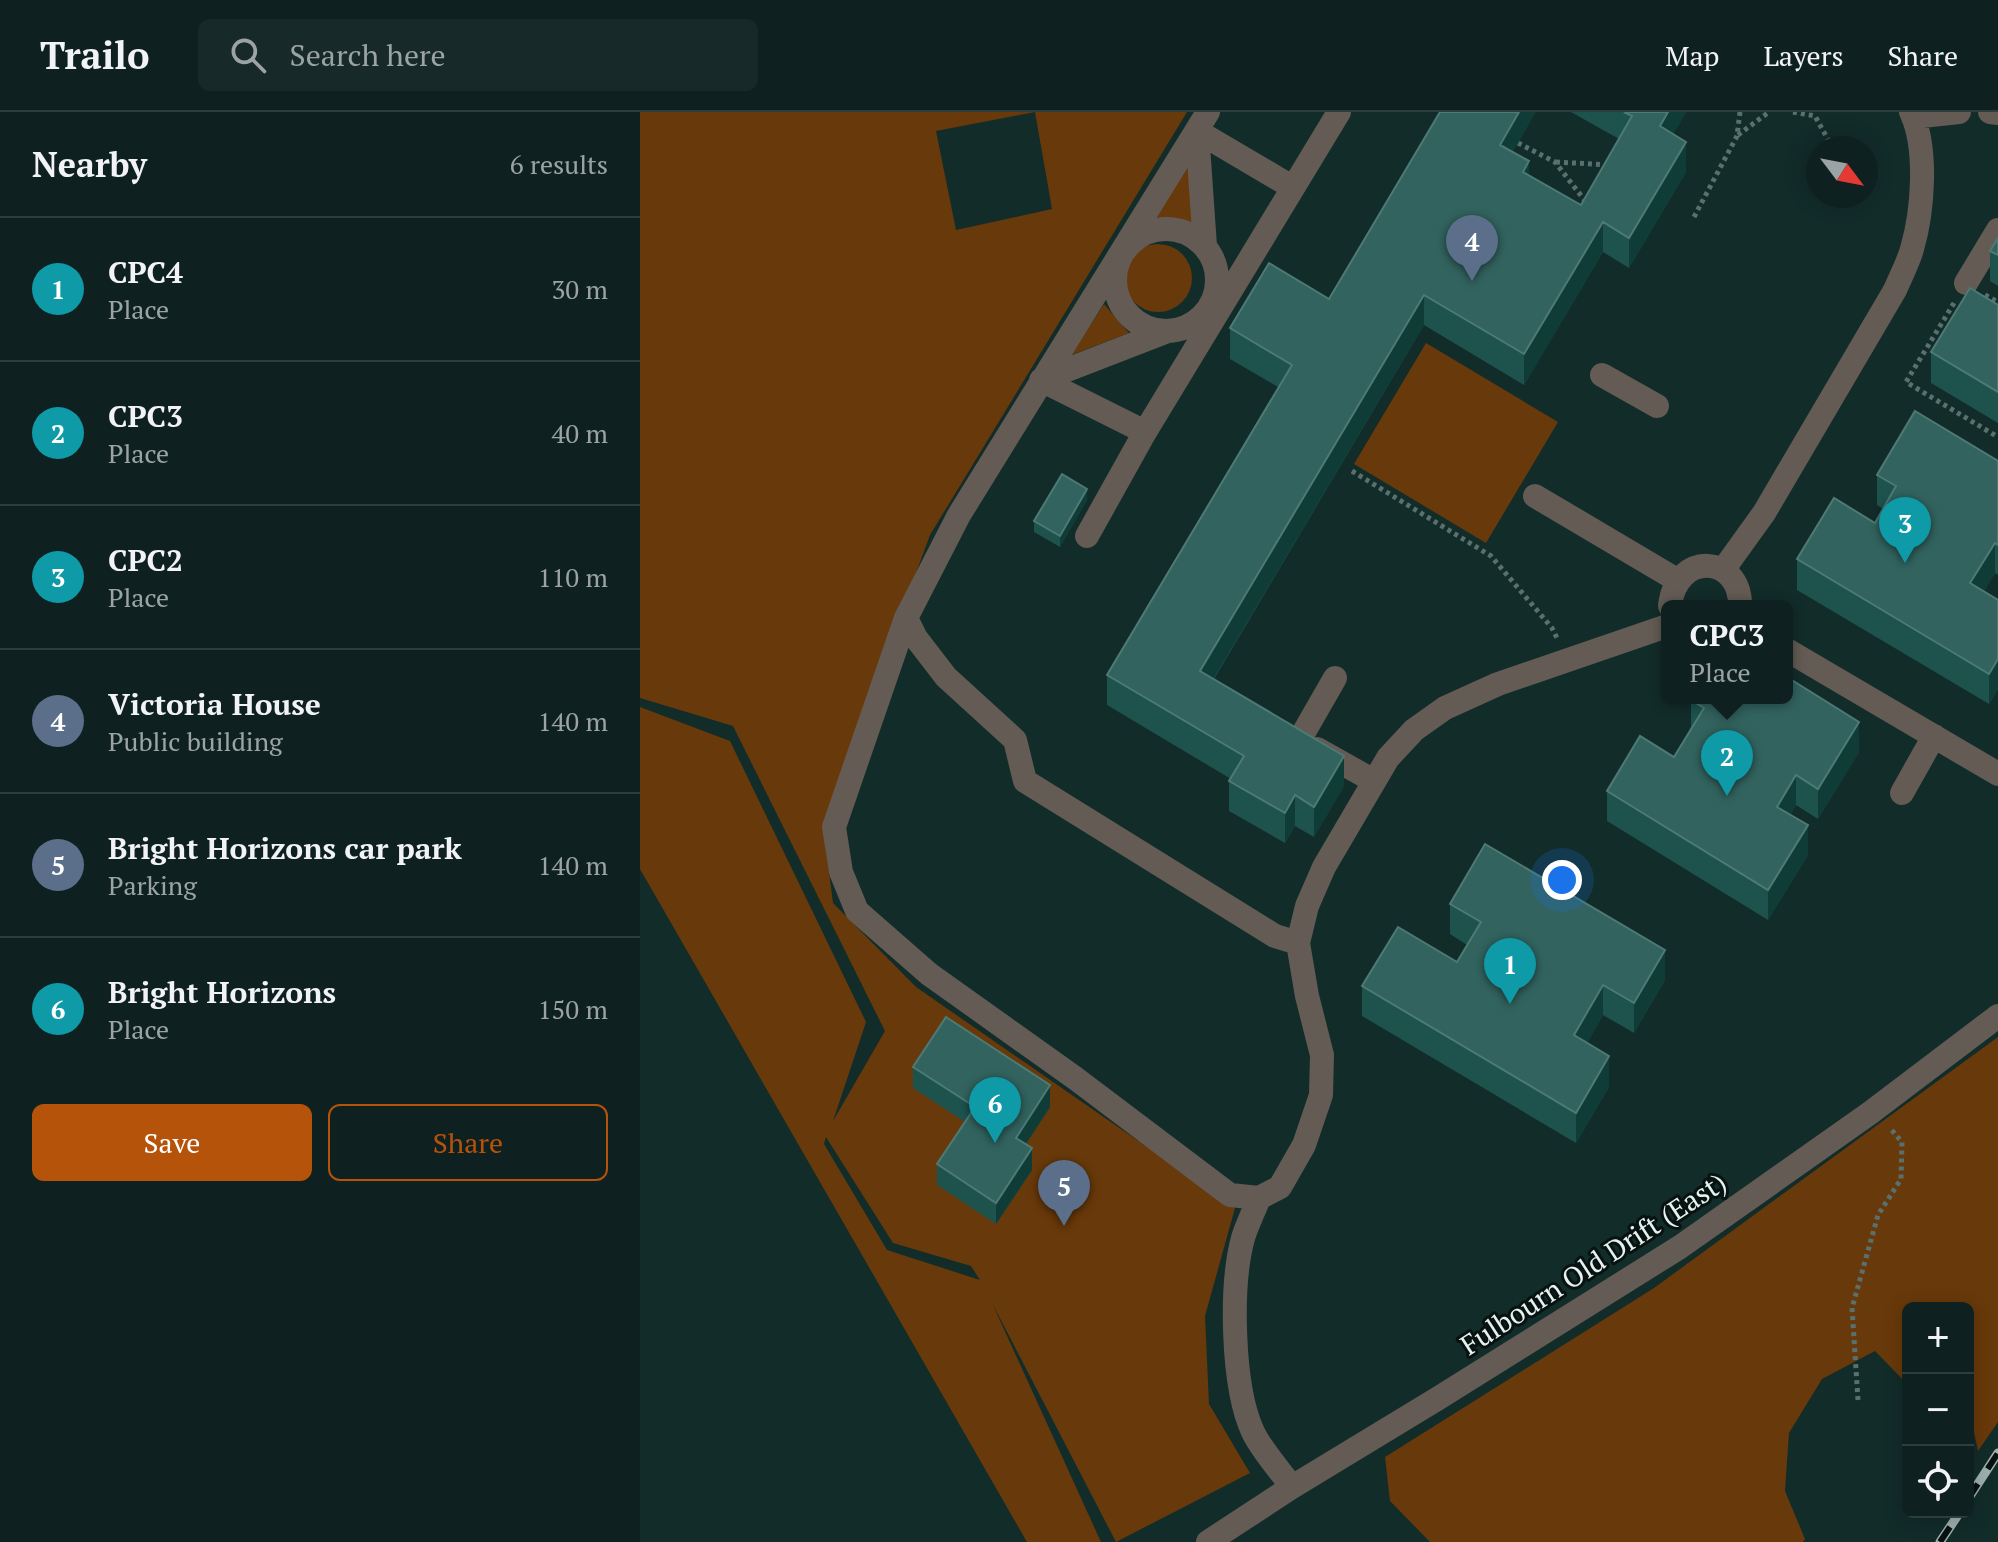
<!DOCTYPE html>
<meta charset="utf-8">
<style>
:root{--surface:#0e2120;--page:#172929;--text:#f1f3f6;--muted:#9ba3a5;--line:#2e3e3e;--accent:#b45309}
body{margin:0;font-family:"PT Serif",serif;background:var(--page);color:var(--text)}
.controls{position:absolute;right:24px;bottom:24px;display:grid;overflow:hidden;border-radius:12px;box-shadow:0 4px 20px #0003}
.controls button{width:72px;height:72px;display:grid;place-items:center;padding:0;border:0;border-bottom:2px solid var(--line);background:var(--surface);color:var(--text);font:40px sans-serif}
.compass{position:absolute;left:1166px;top:24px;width:72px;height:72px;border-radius:50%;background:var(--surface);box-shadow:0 4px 20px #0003;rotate:122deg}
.you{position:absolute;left:922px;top:768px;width:28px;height:28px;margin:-20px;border:6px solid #fff;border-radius:50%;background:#1a73e8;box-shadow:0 0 0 12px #1a73e833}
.badge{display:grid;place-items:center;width:52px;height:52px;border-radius:50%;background:var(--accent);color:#fff;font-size:26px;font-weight:700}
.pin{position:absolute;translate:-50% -66px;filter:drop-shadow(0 2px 4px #0008)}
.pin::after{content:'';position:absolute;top:42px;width:28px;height:24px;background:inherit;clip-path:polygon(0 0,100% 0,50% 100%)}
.popup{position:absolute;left:1021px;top:488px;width:132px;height:104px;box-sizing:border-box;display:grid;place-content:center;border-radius:12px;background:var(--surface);filter:drop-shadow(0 2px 6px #0005);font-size:26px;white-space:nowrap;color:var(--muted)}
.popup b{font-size:30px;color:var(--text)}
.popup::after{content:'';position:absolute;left:50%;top:100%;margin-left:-16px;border:16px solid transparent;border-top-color:var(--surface)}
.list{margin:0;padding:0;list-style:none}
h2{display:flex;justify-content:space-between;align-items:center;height:104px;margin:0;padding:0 32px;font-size:34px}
h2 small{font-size:26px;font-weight:400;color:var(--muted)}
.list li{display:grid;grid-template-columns:52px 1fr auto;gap:24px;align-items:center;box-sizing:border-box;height:144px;padding:0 32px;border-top:2px solid var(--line)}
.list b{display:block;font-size:30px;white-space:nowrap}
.list p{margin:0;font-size:26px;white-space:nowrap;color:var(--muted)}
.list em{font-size:26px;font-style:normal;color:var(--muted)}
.actions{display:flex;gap:16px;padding:24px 32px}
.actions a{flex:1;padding:18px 0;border:2px solid var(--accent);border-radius:12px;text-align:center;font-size:28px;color:var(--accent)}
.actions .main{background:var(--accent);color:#fff}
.icon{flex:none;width:44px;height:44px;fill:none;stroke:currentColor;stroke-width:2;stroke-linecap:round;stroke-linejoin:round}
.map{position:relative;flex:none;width:1358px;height:1430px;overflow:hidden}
header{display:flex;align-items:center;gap:48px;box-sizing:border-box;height:112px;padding:0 40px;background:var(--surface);border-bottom:2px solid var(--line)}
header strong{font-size:38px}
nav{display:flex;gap:44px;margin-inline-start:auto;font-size:28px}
.search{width:560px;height:72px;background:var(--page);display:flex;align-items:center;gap:20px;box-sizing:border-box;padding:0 28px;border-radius:12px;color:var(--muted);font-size:30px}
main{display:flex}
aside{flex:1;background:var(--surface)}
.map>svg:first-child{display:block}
</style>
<header>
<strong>Trailo</strong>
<div class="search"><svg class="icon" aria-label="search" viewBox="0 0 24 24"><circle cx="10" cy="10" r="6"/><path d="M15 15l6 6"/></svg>Search here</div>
<nav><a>Map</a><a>Layers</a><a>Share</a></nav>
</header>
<main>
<aside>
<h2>Nearby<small>6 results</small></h2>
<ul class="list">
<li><span class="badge" style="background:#0f9aa8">1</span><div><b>CPC4</b><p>Place</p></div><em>30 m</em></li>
<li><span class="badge" style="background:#0f9aa8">2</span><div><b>CPC3</b><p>Place</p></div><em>40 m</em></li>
<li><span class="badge" style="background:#0f9aa8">3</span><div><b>CPC2</b><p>Place</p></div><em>110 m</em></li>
<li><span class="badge" style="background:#5c6f8a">4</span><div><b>Victoria House</b><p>Public building</p></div><em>140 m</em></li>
<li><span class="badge" style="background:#5c6f8a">5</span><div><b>Bright Horizons car park</b><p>Parking</p></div><em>140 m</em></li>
<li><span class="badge" style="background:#0f9aa8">6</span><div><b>Bright Horizons</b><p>Place</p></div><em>150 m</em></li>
</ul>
<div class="actions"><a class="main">Save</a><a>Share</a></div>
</aside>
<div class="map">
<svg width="1358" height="1430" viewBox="0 0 1358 1430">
<rect width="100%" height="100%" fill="#122c2a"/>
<path fill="#68390a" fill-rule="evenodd" d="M 0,0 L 395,0 L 296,19 L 316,118 L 412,97 L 395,0 L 547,0 L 290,423 L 183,713 L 193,791 L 276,875 L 595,1096 L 565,1204 L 569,1292 L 610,1361 L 476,1430 L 352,1191 L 461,1430 L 387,1430 L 0,757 L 0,595 L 90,629 L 226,910 L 193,1009 L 245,919 L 93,614 L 0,586 ZM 186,1025 L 253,1131 L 331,1154 L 340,1168 L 247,1138 L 184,1032 Z
M 549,49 L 557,113 L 516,105 Z
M484 166a34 34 0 1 1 68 0a34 34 0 1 1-68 0Z
M 464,192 L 489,221 L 431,243 Z
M 786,231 L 918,310 L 846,431 L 714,352 Z
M 1358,925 L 1358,1310 L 1338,1339 L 1328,1292 L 1328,1196 L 1268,1196 L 1268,1273 L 1235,1239 L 1182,1267 L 1149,1321 L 1145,1379 L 1165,1427 L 1163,1430 L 790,1430 L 750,1389 L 745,1345 L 1014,1176 Z"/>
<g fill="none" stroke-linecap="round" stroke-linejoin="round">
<path stroke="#5a706e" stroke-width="5" stroke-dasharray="4 4" stroke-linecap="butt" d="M 1153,0 L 1175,4 L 1190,31
M 1098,23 L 1129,0
M 878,31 L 915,50 L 946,90
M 916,50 L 970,53
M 1054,105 L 1097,24 L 1100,0
M 1345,183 L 1358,190
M 1314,191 L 1266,270 L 1358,325
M 712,359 L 851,444 L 912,516 L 917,526
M 1218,1288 L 1212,1196 L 1238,1103 L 1261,1067 L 1262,1030 L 1250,1016"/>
<path stroke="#635b54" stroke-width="24" d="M 568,0 L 319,403 L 266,506 L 194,715 L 201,760 L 217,799 L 289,862 L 435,966 L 590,1083 L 619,1086 L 640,1075 L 664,1033 L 681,983 L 682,943 L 667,884 L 658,831 L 667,794 L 684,755 L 748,646 L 774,618 L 805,596 L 858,572 L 1027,514
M 1350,0 L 1358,1
M 1273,5 L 1319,0
M475 168a51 51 0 1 1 102 0a51 51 0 1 1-102 0Z
M 565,134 L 557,19 L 652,75
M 1326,171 L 1358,118
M 962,263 L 1017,294
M 505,320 L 401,268 L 525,220
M 895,384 L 1037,468
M 447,424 L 505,320 L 699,0
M 1083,458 L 1124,401 L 1255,178 C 1261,164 1268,151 1272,137 C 1283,99 1288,36 1271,0
M 1030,494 C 1036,438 1101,443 1100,494
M 266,506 L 276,526 L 306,565 L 375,628 L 385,669 L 635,824 L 658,831
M 1147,538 L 1358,662
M 660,627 L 695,566
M 677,637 L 734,669
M 1262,681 L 1294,624
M 619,1086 C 614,1099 607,1113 603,1126 C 590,1174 592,1275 613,1320 C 622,1339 639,1357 652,1375
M 568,1430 L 652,1375 L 797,1287 L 1040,1135 L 1230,1001 L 1358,904"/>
<g stroke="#9eb1ae" stroke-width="9">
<path id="rail" d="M 1328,1387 L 1358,1341
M 1300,1430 L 1320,1400"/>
</g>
<use href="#rail" stroke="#081211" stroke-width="6" stroke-dasharray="18" stroke-linecap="butt"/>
</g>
<path fill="#1d524d" d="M 931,0 L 1046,0 L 1033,22 L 1046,60 L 989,156 L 963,140 L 884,273 L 784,213 L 574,567 L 704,674 L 674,725 L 655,714 L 645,731 L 589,699 L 589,669 L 591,667 L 467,593 L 467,563 L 638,275 L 590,247 L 590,216 L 689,187 L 873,40 L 889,63 L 941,93 L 979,27 Z
M 1358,126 L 1358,174 L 1350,169 L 1350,139 Z
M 1358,193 L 1358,311 L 1291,271 L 1291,240 Z
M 1358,349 L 1358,463 L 1355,461 L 1344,479 L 1358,488 L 1358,577 L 1349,592 L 1157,478 L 1157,447 L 1235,411 L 1243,397 L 1237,393 L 1237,363 Z
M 447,388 L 420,435 L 394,420 L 394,409 Z
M 1051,588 L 1219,640 L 1178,707 L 1156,693 L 1150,703 L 1168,743 L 1128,808 L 967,709 L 967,679 L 1034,645 L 1051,618 Z
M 810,792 L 1025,868 L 994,921 L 963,903 L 947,931 L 969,975 L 936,1031 L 722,904 L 722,874 L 817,850 L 827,833 L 810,822 Z
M 273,955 L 410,995 L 386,1032 L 392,1058 L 356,1112 L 297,1073 L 297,1052 L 325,1010 L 273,976 Z"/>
<path fill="#103c38" d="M 879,0 L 896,0 L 860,63 L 860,33 Z
M 1028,0 L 1046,0 L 1020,44 L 1020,14 Z
M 1046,30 L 1046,60 L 989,156 L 989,126 Z
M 889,49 L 889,79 L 883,60 Z
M 963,110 L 963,140 L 884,273 L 884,242 Z
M 784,183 L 784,213 L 560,589 L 560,559 Z
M 447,377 L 447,388 L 420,435 L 420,424 Z
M 1355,431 L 1355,461 L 1330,502 L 1330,471 Z
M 1358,547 L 1358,577 L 1349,592 L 1349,562 Z
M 1219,610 L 1219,640 L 1178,707 L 1178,677 Z
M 704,644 L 704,674 L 674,725 L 674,695 Z
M 1156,663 L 1156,693 L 1137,725 L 1137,695 Z
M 655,683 L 655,714 L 645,731 L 645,701 Z
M 1168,713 L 1168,743 L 1128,808 L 1128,778 Z
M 1025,838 L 1025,868 L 994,921 L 994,891 Z
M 963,873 L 963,903 L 934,953 L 934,923 Z
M 969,944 L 969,975 L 936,1031 L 936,1001 Z
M 410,973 L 410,995 L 376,1047 L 376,1026 Z
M 392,1036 L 392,1058 L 356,1112 L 356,1091 Z"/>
<path fill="#32635f" stroke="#4e7a76" stroke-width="2" d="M 800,0 L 879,0 L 860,33 L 889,49 L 883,60 L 941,93 L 992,4 L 984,0 L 1028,0 L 1020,14 L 1046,30 L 989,126 L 963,110 L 884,242 L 784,183 L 560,559 L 704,644 L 674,695 L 655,683 L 645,701 L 589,669 L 604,644 L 467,563 L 652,253 L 590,216 L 629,151 L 689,187 Z
M 1358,126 L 1358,143 L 1350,139 Z
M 1330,176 L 1358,193 L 1358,280 L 1291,240 Z
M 1275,299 L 1358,349 L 1358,433 L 1355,431 L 1330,471 L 1358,488 L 1358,547 L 1349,562 L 1157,447 L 1194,386 L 1235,411 L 1256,374 L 1237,363 Z
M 422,362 L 447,377 L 420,424 L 394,409 Z
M 1147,565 L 1219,610 L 1178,677 L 1156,663 L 1137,695 L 1168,713 L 1128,778 L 967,679 L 1000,624 L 1034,645 L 1064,596 L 1051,588 L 1052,586 L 1147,586 Z
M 845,732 L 1025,838 L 994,891 L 963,873 L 934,923 L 969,944 L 936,1001 L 722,874 L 758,815 L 817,850 L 841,810 L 810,792 Z
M 306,905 L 410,973 L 376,1026 L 392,1036 L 356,1091 L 297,1052 L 335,995 L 273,955 Z"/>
<g text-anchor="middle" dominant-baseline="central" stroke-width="6" stroke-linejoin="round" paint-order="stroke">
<g font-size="28" fill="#e4f3f0" stroke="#081211">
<text transform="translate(953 1151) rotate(-33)">Fulbourn Old Drift (East)</text>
</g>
</g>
</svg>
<div class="controls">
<button>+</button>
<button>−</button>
<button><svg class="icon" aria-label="locate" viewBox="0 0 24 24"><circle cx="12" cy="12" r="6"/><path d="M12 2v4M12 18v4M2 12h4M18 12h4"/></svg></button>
</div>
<svg class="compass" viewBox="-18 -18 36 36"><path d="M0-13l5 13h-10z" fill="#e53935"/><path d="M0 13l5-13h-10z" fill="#9ba3a5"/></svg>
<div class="you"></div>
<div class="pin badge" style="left:870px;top:892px;background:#0f9aa8">1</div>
<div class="pin badge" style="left:1087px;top:684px;background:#0f9aa8">2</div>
<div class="popup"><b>CPC3</b>Place</div>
<div class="pin badge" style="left:1265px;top:451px;background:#0f9aa8">3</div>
<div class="pin badge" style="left:832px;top:169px;background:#5c6f8a">4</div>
<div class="pin badge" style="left:424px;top:1114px;background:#5c6f8a">5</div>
<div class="pin badge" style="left:355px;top:1031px;background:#0f9aa8">6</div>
</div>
</main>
